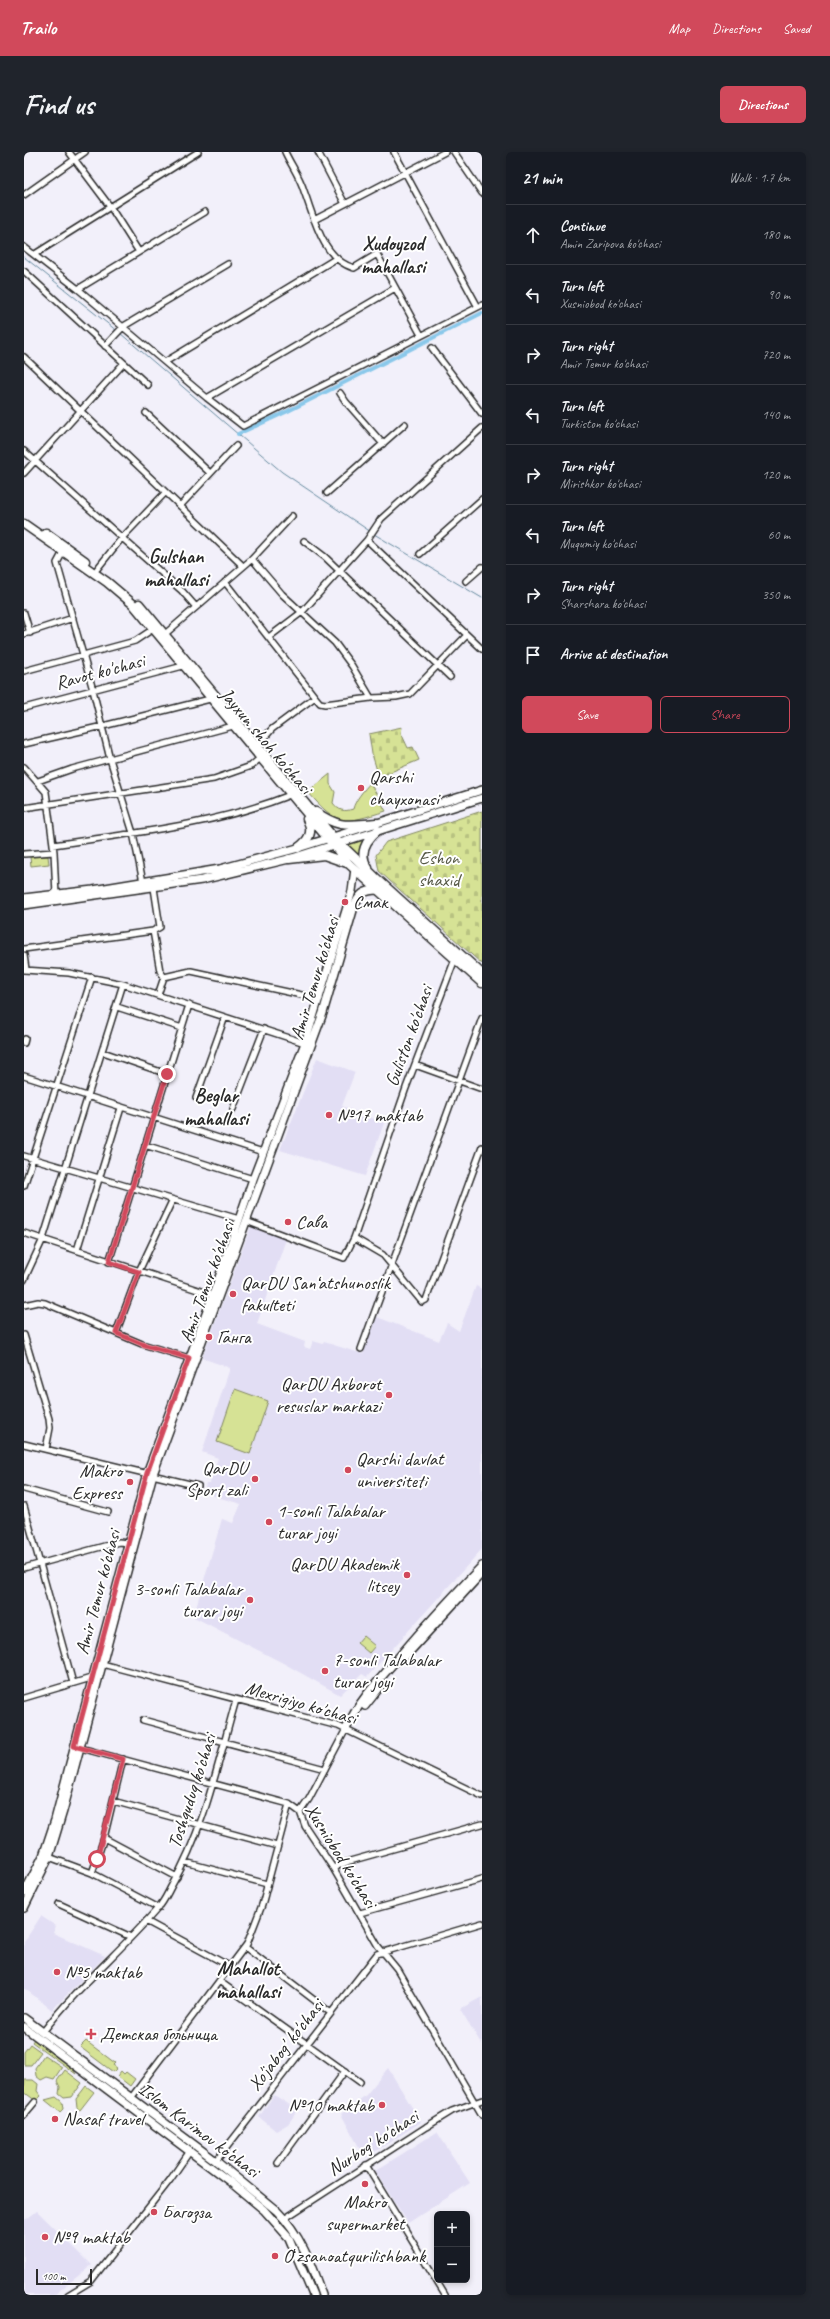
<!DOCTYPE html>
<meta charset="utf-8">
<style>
:root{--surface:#171b24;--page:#20242c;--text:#f1f3f6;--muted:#9ea1a6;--line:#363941;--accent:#d1495b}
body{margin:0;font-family:Caveat,sans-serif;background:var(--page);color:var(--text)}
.controls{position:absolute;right:12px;bottom:12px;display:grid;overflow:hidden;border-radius:6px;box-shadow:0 2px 6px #0003}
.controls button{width:36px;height:36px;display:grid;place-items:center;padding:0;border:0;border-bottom:1px solid var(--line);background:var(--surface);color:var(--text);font:20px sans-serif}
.scale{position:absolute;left:12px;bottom:10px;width:56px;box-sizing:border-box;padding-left:4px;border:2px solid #2b2b2b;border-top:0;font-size:11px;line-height:14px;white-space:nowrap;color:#2b2b2b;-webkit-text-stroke:3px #fff;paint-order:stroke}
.stop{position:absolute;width:12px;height:12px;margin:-9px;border:3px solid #d1495b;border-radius:50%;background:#fff}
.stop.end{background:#d1495b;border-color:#fff;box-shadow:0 1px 4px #0008}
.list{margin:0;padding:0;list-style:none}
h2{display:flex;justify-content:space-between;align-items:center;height:52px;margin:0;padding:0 16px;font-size:17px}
h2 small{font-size:13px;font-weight:400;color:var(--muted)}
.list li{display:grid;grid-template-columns:26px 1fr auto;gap:12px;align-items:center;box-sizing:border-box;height:60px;padding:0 16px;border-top:1px solid var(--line)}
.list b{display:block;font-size:15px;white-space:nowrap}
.list p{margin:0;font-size:13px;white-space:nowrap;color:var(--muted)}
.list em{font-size:13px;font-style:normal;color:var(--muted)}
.actions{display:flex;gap:8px;padding:12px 16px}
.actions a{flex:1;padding:9px 0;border:1px solid var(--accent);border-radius:6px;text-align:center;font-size:14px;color:var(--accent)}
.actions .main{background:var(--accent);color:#fff}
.icon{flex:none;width:22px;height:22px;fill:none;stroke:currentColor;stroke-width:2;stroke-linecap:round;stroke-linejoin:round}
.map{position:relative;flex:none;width:458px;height:2143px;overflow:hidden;border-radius:6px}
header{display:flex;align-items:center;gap:24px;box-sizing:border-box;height:56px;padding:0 20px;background:var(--accent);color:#fff}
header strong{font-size:19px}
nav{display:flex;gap:22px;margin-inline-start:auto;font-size:14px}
.intro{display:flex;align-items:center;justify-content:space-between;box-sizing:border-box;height:96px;padding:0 24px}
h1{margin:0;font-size:28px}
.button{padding:10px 18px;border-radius:6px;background:var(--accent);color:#fff;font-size:14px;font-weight:700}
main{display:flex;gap:24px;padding:0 24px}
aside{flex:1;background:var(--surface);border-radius:6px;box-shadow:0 2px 6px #0003}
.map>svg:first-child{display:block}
</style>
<header>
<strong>Trailo</strong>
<nav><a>Map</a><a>Directions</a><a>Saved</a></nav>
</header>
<div class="intro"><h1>Find us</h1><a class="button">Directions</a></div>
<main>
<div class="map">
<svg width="458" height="2143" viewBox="0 0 458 2143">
<defs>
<pattern id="cemetery-stones" width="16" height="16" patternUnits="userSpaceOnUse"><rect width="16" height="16" fill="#d6e295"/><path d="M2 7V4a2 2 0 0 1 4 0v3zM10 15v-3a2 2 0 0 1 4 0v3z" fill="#b8c281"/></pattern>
</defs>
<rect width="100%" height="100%" fill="#f2f0fa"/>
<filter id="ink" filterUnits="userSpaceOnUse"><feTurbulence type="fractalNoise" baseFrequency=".025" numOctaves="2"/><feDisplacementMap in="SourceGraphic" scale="8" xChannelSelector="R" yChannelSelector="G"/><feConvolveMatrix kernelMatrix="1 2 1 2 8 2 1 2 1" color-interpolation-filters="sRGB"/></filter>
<g filter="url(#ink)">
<path fill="#e2def4" d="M 293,906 L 331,920 L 318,954 L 360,971 L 341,1024 L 256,998 Z
M 227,1074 L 262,1087 L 233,1172 L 281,1190 L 280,1195 L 286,1197 L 289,1189 L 299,1192 L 300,1190 L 339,1202 L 353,1165 L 415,1189 L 423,1171 L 435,1179 L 452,1134 L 458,1137 L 458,1397 L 343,1525 L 338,1522 L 316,1543 L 259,1511 L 170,1465 L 170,1462 L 198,1367 L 209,1371 L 217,1352 L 180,1341 L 182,1331 L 186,1331 L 194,1306 L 178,1300 L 206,1216 L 178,1206 Z
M 17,1764 L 32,1774 L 29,1781 L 81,1804 L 28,1858 L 0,1836 L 0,1790 Z
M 458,1845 L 458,1893 L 436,1857 Z
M 364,1916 L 397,1970 L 341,2006 L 317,1962 L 342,1943 Z
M 250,1943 L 274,1958 L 264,1972 L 252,1979 L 235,1965 Z
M 413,1980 L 446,2031 L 384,2071 L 351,2019 Z
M 13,2059 L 68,2113 L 30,2143 L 0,2143 L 0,2069 Z"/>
<path fill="#d6e295" stroke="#808660" d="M 306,622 L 306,632 L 311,640 L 309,651 C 315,659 320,660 329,657 C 331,648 340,638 346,631 L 362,659 C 319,672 314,675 284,640 Z
M 340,687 L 336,695 L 337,709 L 321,693 Z
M 24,704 L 25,712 L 7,714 L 6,705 Z
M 211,1237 L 244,1249 L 226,1302 L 193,1290 Z
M 339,1484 L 351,1494 L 345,1501 L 333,1491 Z
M 11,1886 L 47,1914 L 52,1922 L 8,1890 Z
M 62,1889 L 91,1911 L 89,1913 L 93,1916 L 89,1920 L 56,1895 Z
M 6,1892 L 17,1900 L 7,1913 L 0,1913 L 0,1900 Z
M 20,1903 L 38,1915 L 30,1927 L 23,1925 L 17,1928 L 12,1924 L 11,1916 Z
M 41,1918 L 58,1931 L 48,1945 L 40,1946 L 35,1942 L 36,1935 L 33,1929 Z
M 97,1919 L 100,1922 L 102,1920 L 111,1927 L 106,1934 L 93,1924 Z
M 1,1928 L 9,1928 L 14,1932 L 13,1939 L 17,1944 L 12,1949 L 0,1940 Z
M 62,1934 L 70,1940 L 56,1958 L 53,1956 L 52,1947 Z
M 32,1945 L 38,1950 L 39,1957 L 36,1960 L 21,1948 Z"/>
<path fill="url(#cemetery-stones)" stroke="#808660" d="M 378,575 L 377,581 L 384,596 L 389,595 L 395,608 L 355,625 L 348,602 L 345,582 Z
M 458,659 L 458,812 L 355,719 L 352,703 L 362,690 Z"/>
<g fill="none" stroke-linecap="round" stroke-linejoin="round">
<path stroke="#64899e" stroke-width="1" d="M 0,105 L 93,179
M 96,181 L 258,320 L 347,380
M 350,382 L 458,446"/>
<path stroke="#8ac8ea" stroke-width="4" d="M 214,282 L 264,259 L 458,161"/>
<g stroke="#2b2b2b" stroke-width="8">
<path id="minor" d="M 45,0 L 87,56 L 115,100
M 261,0 C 267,13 276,25 280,39 C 290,65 298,107 330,116 L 353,102 L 397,183
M 294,0 L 321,52
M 370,0 L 454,155
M 430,0 L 458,41
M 0,43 L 61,0
M 290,68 L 421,0
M 0,95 L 54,137 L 183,246 L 219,274 L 458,153
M 11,102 L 174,0
M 0,119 L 124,233
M 54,137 L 181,60
M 81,194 L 100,174 L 204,112
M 408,196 L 458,262
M 0,205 L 219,414
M 141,210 L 313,106
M 316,241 L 322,250 L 359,292
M 183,246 L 371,136
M 122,261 L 186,321
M 0,299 L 158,439 L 172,455
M 0,321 L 100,211
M 303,341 L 381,272
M 156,354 L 212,294
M 343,388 L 458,497
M 280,389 L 301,405 L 426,525
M 39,400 L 33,411 L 69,538 L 86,607 L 109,681 L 119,730
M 396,402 L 458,347
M 228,407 L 258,442 L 311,491 L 328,514 L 347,546
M 73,417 L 97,387 L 141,341
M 442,429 L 458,415
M 201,430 L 291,545 L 296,551 L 301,552 L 347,546 L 372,545 L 386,542 L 443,483
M 0,461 L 6,481
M 0,482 L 49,466
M 141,482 L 228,407 L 268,364
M 245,485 L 278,460 L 343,388 L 357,367 L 458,276
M 0,519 L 111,489 L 129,477
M 0,556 L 159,514
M 0,592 L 79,574 L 186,547
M 234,593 L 248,577 L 291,545
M 0,615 L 22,640 L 30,700 L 32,743
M 14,629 L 48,617 L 209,574
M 0,656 L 190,627 L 227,614 L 235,607
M 29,693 C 109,681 191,673 266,643
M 0,702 L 30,700
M 129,779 L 136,775 L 130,736
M 0,797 L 129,779 L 136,819 L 140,825
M 0,803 L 2,817
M 0,818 L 45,821 L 99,832 L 281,891
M 134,843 L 140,825 L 167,819 L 296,847
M 93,855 L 158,876
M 0,891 L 1,887
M 79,900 L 143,922
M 391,913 L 458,937
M 0,924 L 239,1000
M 172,946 L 201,865
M 209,957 L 240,877
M 121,993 L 229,1027
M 0,1004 L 215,1067
M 0,1034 L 68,825
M 222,1069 L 320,1106 L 330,1086 L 382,936 L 431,807
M 0,1081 L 189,1143
M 330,1086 L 359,1103 L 398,1150 L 402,1148 L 458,995
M 53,1098 L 97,956
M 85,1110 L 165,853
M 0,1128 L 19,1087 L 99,832
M 0,1153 L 14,1150 L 21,1151 L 118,1192 L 165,1206
M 92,1181 L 115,1119 L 148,1049
M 0,1183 L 25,1267 L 26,1276 L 22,1297
M 337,1197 L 458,866
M 0,1292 L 174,1334
M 0,1337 L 84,1360
M 0,1354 L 49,1531
M 0,1416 L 95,1390 L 104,1391
M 78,1512 L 314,1574 L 458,1644
M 0,1546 L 67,1526
M 119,1568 L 301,1617
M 53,1595 L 265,1652 L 276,1660 L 281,1674 L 309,1716 L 354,1794 L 373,1817 L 458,1963
M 89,1649 L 253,1694
M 276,1660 L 285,1647 L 322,1577
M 80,1686 L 153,1725
M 25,1705 L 68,1721 L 135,1756
M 161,1710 L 243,1732
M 309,1716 L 326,1709 L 458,1672
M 68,1721 L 80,1686 L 99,1607
M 35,1752 L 107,1785
M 336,1761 L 458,1727
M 122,1769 L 207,1815
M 221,1795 L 307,1861
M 195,1829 L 336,1930
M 19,1880 C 53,1835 97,1799 134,1756 C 140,1750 144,1740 148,1733 C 181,1676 194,1610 212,1548
M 107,1946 L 223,1792 L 238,1753 L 265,1652
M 0,1963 L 11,1950
M 192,2009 L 353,1802 L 458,1771
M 254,2011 L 321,1919
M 342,2013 L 421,2143
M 260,2067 L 402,1975 L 428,1959 L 458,1948
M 44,2143 L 67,2129 L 146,2028 L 166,1999"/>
</g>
<g stroke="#2b2b2b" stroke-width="10">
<path id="major" d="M 0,746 L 69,738 L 196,717 L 274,696 L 458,638
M 0,753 L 178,728 L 265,707 L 458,646
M 379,1507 L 458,1421
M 341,1554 L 356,1535
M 322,1577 C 333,1552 351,1532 369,1512 C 397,1478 427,1446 458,1414
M 0,1741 L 19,1704 L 31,1668 L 123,1321 L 189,1143 L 229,1027 L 281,891 L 328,739 L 331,717
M 0,1756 L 25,1705 L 39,1659 L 129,1322 L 299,861 L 330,755 C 335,742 340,738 354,738
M 0,1866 L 192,2009 L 253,2059 C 277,2083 287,2112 298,2143
M 0,1875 L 205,2029 L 240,2058 L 265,2086 L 289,2143"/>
</g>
<g stroke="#2b2b2b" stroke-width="11">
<path id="highway" d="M 0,372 L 83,430 L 109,452 L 325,712 L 458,831
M 22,381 L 61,409
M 115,452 L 309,685 L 351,725 L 458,822
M 292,660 C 316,677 324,673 352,671
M 274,696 C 285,688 290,680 283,667
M 265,707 L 300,703 L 323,711
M 344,716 C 334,702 342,688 354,678"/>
</g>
<use href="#minor" stroke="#fff" stroke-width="5"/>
<use href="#major" stroke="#fff" stroke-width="7"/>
<use href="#highway" stroke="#fff" stroke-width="8"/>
</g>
</g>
<g fill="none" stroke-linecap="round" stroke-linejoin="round" filter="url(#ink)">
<path stroke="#d1495b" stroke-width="5" d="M 73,1707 L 99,1607 L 50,1594 L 123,1321 L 165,1206 L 118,1192 L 92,1181 L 115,1120 L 85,1110 L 143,922"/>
</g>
<g fill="#d1495b" stroke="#fff" stroke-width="1.5">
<circle cx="337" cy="636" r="4"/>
<circle cx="321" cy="750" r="4"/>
<circle cx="305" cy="963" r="4"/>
<circle cx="264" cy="1070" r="4"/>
<circle cx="209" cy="1142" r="4"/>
<circle cx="185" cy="1185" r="4"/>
<circle cx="365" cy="1243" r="4"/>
<circle cx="324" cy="1318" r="4"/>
<circle cx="231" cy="1327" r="4"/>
<circle cx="106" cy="1330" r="4"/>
<circle cx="245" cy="1370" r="4"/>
<circle cx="383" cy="1423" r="4"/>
<circle cx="226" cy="1448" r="4"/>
<circle cx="301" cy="1519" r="4"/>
<circle cx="33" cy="1820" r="4"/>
<path d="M65 1876h4v4h4v4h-4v4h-4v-4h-4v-4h4z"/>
<circle cx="358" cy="1953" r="4"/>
<circle cx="31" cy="1967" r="4"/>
<circle cx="341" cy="2032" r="4"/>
<circle cx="130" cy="2060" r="4"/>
<circle cx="21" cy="2085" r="4"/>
<circle cx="251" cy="2104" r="4"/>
</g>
<g text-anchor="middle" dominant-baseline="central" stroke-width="4" stroke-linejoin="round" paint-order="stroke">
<g font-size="19" fill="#2b2b2b" stroke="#fff">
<text transform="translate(76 520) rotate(-15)">Ravot ko'chasi</text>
<text transform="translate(242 589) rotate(50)">Jayxun shoh ko'chasi</text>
<text transform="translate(291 826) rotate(-73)">Amir Temur ko'chasi</text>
<text transform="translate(385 884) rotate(-70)">Guliston ko'chasi</text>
<text transform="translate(183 1130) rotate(-70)">Amir Temur ko'chasi</text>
<text transform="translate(74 1440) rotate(-75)">Amir Temur ko'chasi</text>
<text transform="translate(277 1551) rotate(16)">Mexrigiyo ko'chasi</text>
<text transform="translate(168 1639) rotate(-72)">Toshquduq ko'chasi</text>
<text transform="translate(317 1704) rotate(58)">Xusniobod ko'chasi</text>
<text transform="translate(262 1893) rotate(-52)">Xo'jabog' ko'chasi</text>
<text transform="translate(175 1978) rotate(37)">Islom Karimov ko‘chasi</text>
<text transform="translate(349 1991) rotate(-33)">Nurbog' ko'chasi</text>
</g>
<g font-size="19" fill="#2b2b2b" stroke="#fff" text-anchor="start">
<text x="345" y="625">Qarshi<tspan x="345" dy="22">chayxonasi</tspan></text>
<text x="329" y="750">Смак</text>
<text x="313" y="963">№17 maktab</text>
<text x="272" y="1070">Сава</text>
<text x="217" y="1131">QarDU San‘atshunoslik<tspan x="217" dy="22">fakulteti</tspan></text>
<text x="193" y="1185">Ганга</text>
<text x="357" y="1232" text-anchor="end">QarDU Axborot<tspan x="357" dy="22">resuslar markazi</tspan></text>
<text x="332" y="1307">Qarshi davlat<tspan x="332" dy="22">universiteti</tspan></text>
<text x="223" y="1316" text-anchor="end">QarDU<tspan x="223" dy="22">Sport zali</tspan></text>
<text x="98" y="1319" text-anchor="end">Makro<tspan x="98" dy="22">Express</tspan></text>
<text x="253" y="1359">1-sonli Talabalar<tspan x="253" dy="22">turar joyi</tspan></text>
<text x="375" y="1412" text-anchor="end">QarDU Akademik<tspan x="375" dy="22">litsey</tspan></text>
<text x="218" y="1437" text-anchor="end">3-sonli Talabalar<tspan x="218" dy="22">turar joyi</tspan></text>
<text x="309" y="1508">7-sonli Talabalar<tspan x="309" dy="22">turar joyi</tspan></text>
<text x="41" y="1820">№5 maktab</text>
<text x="76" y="1882">Детская больница</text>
<text x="350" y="1953" text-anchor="end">№10 maktab</text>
<text x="39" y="1967">Nasaf travel</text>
<text x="341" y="2050" text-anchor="middle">Makro<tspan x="341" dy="22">supermarket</tspan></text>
<text x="138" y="2060">Багозза</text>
<text x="29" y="2085">№9 maktab</text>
<text x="259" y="2104">Oʻzsanoatqurilishbank</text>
</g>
<g font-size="19" fill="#565946" stroke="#fff">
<text x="415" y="706">Eshon<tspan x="415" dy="22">shaxid</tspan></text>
</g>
<g font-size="20" font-weight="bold" fill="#2b2b2b" stroke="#fff">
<text x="369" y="91">Xudoyzod<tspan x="369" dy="23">mahallasi</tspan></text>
<text x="152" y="404">Gulshan<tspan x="152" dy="23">mahallasi</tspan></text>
<text x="192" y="943">Beglar<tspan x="192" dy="23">mahallasi</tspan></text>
<text x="224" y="1816">Mahallot<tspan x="224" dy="23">mahallasi</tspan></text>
</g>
</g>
</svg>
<div class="controls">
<button>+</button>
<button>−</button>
</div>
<div class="scale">100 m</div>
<div class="stop" style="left:73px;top:1707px"></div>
<div class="stop end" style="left:143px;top:922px"></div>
</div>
<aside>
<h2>21 min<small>Walk · 1.7 km</small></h2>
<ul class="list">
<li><svg class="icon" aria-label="ahead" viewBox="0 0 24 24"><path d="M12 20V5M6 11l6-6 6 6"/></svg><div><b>Continue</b><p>Amin Zaripova ko'chasi</p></div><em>180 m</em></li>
<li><svg class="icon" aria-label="left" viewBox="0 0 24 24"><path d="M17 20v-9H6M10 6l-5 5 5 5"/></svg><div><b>Turn left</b><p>Xusniobod ko'chasi</p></div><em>90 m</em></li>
<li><svg class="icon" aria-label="right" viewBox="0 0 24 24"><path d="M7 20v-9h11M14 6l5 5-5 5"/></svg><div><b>Turn right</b><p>Amir Temur ko'chasi</p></div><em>720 m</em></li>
<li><svg class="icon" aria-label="left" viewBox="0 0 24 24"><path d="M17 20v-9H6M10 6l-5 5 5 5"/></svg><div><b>Turn left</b><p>Turkiston ko'chasi</p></div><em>140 m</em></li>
<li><svg class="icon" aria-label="right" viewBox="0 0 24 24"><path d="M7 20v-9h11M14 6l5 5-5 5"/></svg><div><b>Turn right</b><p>Mirishkor ko'chasi</p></div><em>120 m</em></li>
<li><svg class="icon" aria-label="left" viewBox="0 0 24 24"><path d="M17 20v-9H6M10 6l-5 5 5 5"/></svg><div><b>Turn left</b><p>Muqumiy ko'chasi</p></div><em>60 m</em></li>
<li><svg class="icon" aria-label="right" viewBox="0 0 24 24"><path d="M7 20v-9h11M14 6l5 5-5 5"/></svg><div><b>Turn right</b><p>Sharshara ko'chasi</p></div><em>350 m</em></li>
<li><svg class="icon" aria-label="arrive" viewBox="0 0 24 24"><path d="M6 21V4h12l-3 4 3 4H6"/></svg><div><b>Arrive at destination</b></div></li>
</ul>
<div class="actions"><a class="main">Save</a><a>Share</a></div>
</aside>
</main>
